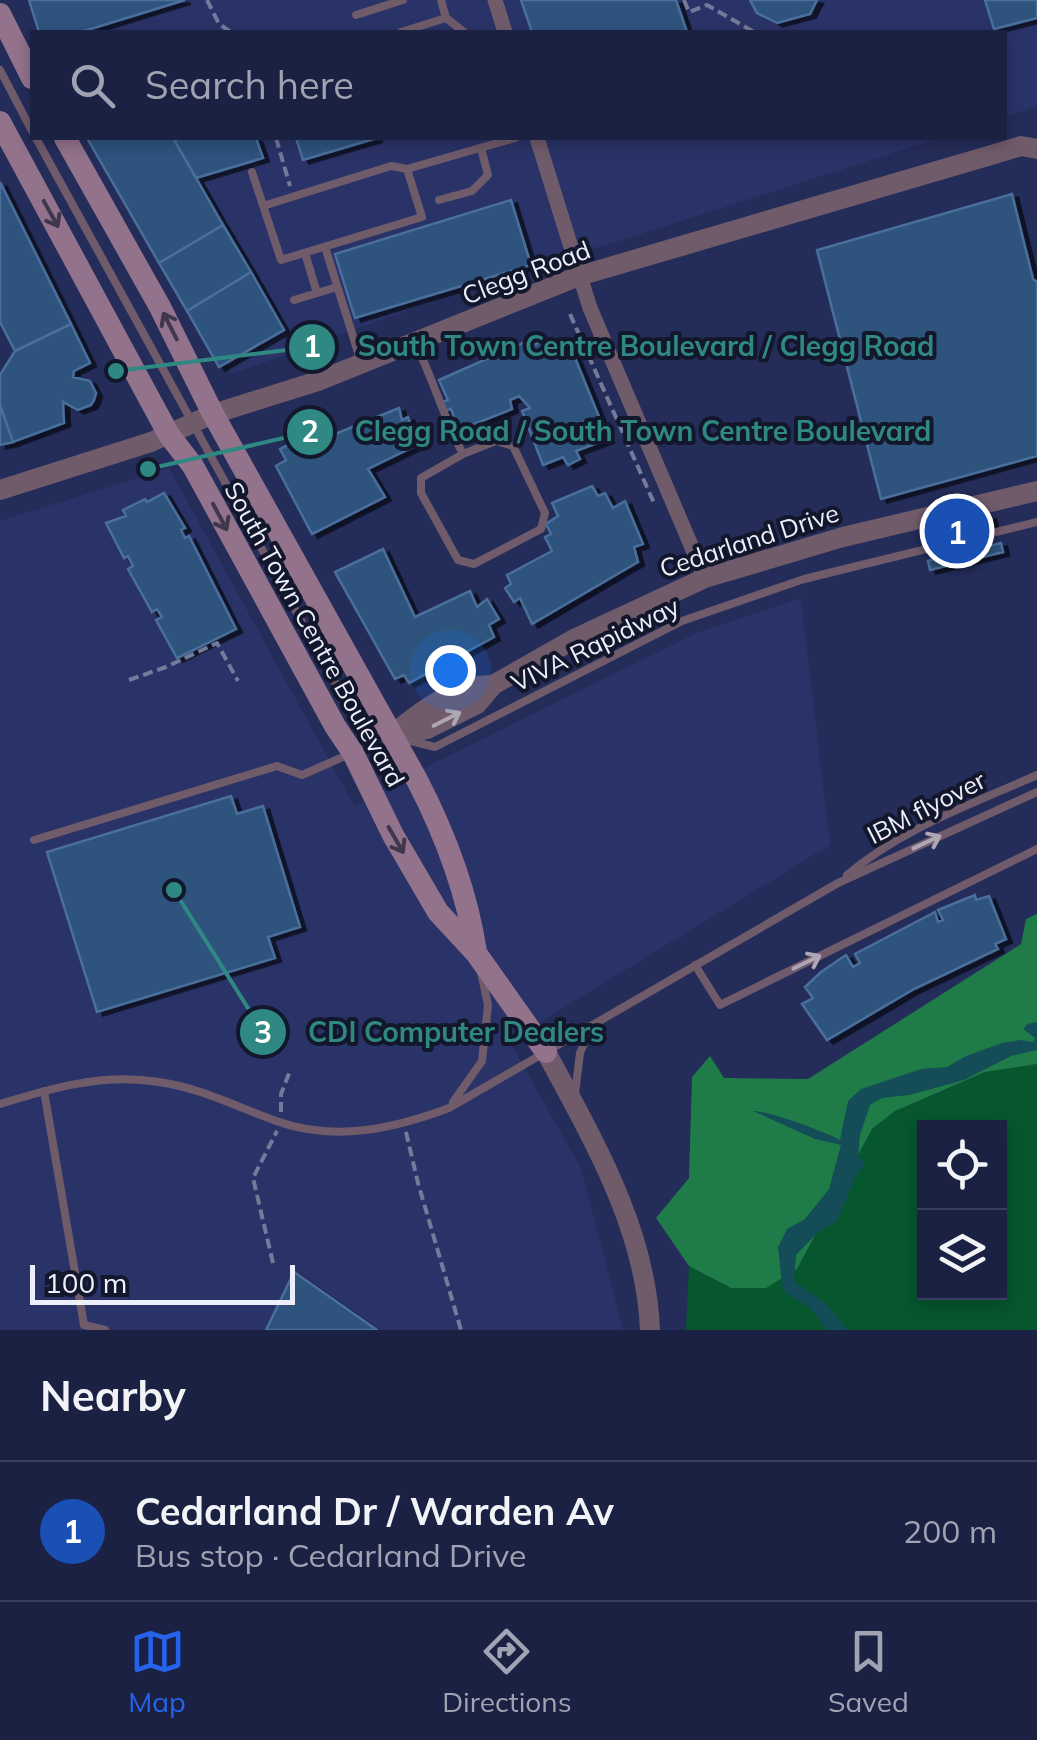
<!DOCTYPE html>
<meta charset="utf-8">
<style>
:root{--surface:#1b2143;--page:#24294a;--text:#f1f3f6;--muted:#a0a3b2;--line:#393e5c;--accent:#2563eb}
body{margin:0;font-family:Mulish,sans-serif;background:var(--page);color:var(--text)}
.controls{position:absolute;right:30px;bottom:30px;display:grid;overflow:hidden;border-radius:0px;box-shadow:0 5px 15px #0003}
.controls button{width:90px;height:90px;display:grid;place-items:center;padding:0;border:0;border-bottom:2px solid var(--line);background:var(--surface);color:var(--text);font:50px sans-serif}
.scale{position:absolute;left:30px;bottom:25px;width:265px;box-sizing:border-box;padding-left:10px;border:5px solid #edf0fc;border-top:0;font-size:28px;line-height:35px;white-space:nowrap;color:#edf0fc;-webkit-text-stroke:8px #13172b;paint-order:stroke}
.you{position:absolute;left:450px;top:670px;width:35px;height:35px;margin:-25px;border:8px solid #fff;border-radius:50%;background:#1a73e8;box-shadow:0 0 0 15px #1a73e833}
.badge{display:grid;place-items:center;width:65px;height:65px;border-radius:50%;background:var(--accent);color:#fff;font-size:32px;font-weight:700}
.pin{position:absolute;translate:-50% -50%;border:5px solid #fff;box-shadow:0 2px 10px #0006}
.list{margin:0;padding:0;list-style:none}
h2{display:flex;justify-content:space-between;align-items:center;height:130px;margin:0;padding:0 40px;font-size:42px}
h2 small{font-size:32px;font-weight:400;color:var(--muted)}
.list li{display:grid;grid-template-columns:65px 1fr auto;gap:30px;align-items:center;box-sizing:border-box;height:140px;padding:0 40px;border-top:2px solid var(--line)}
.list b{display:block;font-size:38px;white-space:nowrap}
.list p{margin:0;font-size:32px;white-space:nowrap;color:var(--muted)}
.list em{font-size:32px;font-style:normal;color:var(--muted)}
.icon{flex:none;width:55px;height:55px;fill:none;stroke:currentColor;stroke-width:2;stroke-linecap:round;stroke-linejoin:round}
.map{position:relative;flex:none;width:1037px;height:1330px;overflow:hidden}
.search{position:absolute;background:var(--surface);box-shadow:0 5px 15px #0003;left:30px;right:30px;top:30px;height:110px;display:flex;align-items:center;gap:25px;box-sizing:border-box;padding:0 35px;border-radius:0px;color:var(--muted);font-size:38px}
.sheet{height:270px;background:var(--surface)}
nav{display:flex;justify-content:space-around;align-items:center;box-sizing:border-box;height:140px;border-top:2px solid var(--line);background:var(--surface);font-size:28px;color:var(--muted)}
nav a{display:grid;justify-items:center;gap:5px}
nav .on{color:var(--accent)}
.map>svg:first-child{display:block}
</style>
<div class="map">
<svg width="1037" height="1330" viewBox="0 0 1037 1330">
<defs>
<filter id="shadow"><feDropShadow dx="6" dy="3.5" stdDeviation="0" flood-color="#0009"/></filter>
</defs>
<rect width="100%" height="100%" fill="#242c59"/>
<path fill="#2a3367" d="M 29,0 L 1037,0 L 1037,106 L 1005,117 L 1004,32 L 47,32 Z
M 103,138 L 940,138 L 597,248 L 587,245 L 232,374 Z
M 169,468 L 355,807 L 400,780 L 692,635 L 801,598 L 830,845 L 509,1041 L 581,1168 L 623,1330 L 0,1330 L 0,521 Z"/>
<path fill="#06562e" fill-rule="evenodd" d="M 1037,1064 L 1037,1330 L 686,1330 L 689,1266 L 731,1288 L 797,1269 L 872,1129 L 895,1111 L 985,1072 ZM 924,1128 L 1000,1128 L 1000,1292 L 924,1292 Z"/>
<path fill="#1f7c48" d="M 1037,914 L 1037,1064 L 985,1072 L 895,1111 L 872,1129 L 797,1269 L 766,1288 L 731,1288 L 689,1266 L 656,1218 L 689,1178 L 692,1077 L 710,1056 L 724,1078 L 808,1079 L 1021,944 L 1026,919 Z"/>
<path fill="#144c57" d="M 1037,1022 L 1037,1050 L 1011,1056 L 964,1080 L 909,1095 L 882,1098 L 870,1105 L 860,1135 L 858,1156 L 865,1164 L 856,1176 L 837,1221 L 816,1234 L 796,1255 L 794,1281 L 825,1303 L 848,1330 L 827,1330 L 810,1308 L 783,1291 L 778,1247 L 787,1229 L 805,1219 L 829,1189 L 841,1145 L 815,1139 L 753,1111 C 766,1110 828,1133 840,1140 L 848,1101 L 861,1089 L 921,1069 L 947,1067 L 966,1056 L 1002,1043 L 1021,1040 L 1033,1042 L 1035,1038 L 1023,1029 L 1028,1024 Z"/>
<path fill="#2f527d" stroke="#4a6f9b" stroke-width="2.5" filter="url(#shadow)" d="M 29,0 L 185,0 L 81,32 L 39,32 Z
M 521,0 L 676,0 L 687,32 L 532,32 Z
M 750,0 L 817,0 L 810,14 L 777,23 L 757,13 Z
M 985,0 L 1037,0 L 1037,18 L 994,29 Z
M 87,138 L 173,138 L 223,225 L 159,263 Z
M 182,138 L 256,138 L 263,158 L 196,178 L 174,140 Z
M 296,138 L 377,138 L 303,160 Z
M 0,182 L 71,324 L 15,351 L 0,322 Z
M 1012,194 L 1033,279 L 1037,282 L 1037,456 L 881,499 L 817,250 Z
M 511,200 L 531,265 L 355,318 L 335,254 Z
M 223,225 L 251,272 L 187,311 L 159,263 Z
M 251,272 L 284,330 L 219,367 L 187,311 Z
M 71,324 L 90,363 L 74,371 L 73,377 L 90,381 L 96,393 L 94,400 L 91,405 L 78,410 L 63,402 L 64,423 L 13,442 L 0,405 L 0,375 L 15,351 Z
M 525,342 L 527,348 L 540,342 L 550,345 L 553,350 L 569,343 L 608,439 L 576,451 L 580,459 L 568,465 L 563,457 L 543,465 L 522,411 L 530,408 L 519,396 L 510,400 L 512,409 L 459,430 L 451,409 L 444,411 L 442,402 L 448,400 L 439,380 Z
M 0,405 L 13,442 L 0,445 Z
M 399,408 L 402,420 L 408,417 L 417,445 L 368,469 L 385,497 L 312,534 L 276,466 L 286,460 L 280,449 L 323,428 L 328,437 Z
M 592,486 L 598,496 L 605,493 L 613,508 L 625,501 L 643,544 L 634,547 L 638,562 L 532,624 L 520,598 L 514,602 L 505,588 L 511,584 L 507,575 L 552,551 L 545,537 L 551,534 L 546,524 L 558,516 L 552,503 Z
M 164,493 L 185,528 L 181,530 L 185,538 L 189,536 L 236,629 L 177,658 L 156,620 L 162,617 L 157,609 L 152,612 L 128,569 L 133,566 L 128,556 L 124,558 L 106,523 L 126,516 L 123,510 L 145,499 L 147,502 Z
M 990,516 L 993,528 L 924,546 L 921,534 Z
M 1001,543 L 1003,552 L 930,570 L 928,561 Z
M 383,549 L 415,617 L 470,591 L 477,607 L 487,599 L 499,619 L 489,625 L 494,637 L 409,683 L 404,675 L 395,679 L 335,572 Z
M 231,796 L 237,814 L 263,806 L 300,927 L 268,937 L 275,958 L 97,1012 L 47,852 Z
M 975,895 L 976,900 L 989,896 L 1006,939 L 995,944 L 998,949 L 914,989 L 827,1040 L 802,1004 L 813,998 L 805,987 L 821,972 L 846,955 L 853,967 L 860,963 L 855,954 L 935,912 L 938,922 L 943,920 L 938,910 Z
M 294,1272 L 377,1330 L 266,1330 Z"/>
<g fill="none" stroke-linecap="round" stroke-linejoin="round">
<path stroke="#747a9a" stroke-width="4" stroke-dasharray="10 5" stroke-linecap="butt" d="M 207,0 L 219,24 L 231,32
M 684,0 L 689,12 L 707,5 L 754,32
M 276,138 L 290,186
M 570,314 L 654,503
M 129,680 L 166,667 L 217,643 L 238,681
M 281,1112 L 281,1094 L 290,1071
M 406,1132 L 418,1183 L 461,1330
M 273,1263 L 253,1178 L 277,1131"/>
<path stroke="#705b6b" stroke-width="8" d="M 441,0 L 446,18
M 356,15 L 403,0
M 401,32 L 446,18 L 464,32
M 0,70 L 32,131
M 36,138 L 353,715 L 373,731 L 384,734
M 252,172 L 281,260 L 422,217 L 407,169
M 439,200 L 472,191 L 488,175 L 481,148
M 263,206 L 391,166 L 407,169 L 515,138
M 325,247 L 361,362
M 305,253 L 317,293
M 294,300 L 337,287
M 416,344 C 433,380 444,418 463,454
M 496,441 L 513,446 L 545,513 L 541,529 L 474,564 L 458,560 L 421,493 L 421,478 L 463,454 Z
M 407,740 L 435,747 L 682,621 L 804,579 L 1037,522
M 34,840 L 277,766 L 302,775 L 352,753
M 847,875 C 901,829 972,804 1037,775
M 695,965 L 720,1005 L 1037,849
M 44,1091 L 84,1325
M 575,1094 L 580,1053 L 592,1026
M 453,1102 L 482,1061 L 488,1005 L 481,972
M 0,1104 C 52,1088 103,1073 159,1082 C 201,1088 237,1107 276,1121 C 335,1142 393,1129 449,1108 L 838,883 L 1037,792
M 84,1325 L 105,1330"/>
<path stroke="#705b6b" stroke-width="15" d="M 495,0 L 505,32
M 537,138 L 590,308 L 705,578"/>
<path stroke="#705b6b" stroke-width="20" d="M 0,490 L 151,442 L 213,414 L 318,381 L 579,276 L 998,153 L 1021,146 L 1037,149
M 392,735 C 421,710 455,685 493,685
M 391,737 L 427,729 L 477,704 L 493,685 L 576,638 L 705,578 L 843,537 L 1037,491
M 546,1052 C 593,1140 646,1228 650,1330"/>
<path stroke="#93728c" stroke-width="22" d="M 0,14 L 32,78
M 0,122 L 169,435 L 193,466 L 335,726 L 353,753 L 393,835 L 438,912 L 476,953 L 546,1052
M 65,138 L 160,307 L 213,414 L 417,780 C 445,834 467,892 476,952"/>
</g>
<defs><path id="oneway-shaft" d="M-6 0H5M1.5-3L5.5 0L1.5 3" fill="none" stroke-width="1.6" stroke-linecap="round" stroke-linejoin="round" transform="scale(2.5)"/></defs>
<g stroke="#40374d">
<use href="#oneway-shaft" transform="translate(51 214) rotate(61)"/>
<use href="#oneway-shaft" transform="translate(170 326) rotate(-117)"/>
<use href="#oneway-shaft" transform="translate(220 517) rotate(62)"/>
<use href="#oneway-shaft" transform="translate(396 840) rotate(60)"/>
</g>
<g stroke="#aea6b4">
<use href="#oneway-shaft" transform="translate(447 719) rotate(-27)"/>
<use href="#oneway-shaft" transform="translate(927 842) rotate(-25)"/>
<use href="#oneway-shaft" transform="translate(807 962) rotate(-26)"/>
</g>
<g text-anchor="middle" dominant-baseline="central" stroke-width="8" stroke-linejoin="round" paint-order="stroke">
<g font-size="25" fill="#edf0fc" stroke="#13172b">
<text transform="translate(526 272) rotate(-21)">Clegg Road</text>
<text transform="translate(749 540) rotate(-18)">Cedarland Drive</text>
<text transform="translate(315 634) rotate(61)">South Town Centre Boulevard</text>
<text transform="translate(595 644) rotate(-26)">VIVA Rapidway</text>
<text transform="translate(926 807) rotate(-27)">IBM flyover</text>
</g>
</g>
<path fill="none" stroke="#308883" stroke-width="4" d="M116 371L312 347M148 469L310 432M174 890L263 1032"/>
<g fill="#308883" stroke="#13172b" stroke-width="4">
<circle cx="116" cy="371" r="10"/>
<circle cx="148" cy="469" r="10"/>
<circle cx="174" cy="890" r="10"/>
<circle cx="312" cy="347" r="25"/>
<circle cx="310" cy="432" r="25"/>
<circle cx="263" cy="1032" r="25"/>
</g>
<g font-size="30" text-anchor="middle" font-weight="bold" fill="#fff">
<text x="312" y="357">1</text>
<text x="310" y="442">2</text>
<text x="263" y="1043">3</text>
</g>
<g font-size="28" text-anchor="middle" font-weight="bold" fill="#308883" stroke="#13172b" stroke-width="8" stroke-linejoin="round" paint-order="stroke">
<text x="646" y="356">South Town Centre Boulevard / Clegg Road</text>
<text x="643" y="441">Clegg Road / South Town Centre Boulevard</text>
<text x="456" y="1042">CDI Computer Dealers</text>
</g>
</svg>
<div class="controls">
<button><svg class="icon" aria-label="locate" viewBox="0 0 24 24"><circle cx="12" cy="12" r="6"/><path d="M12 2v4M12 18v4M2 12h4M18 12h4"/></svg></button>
<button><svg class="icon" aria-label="layers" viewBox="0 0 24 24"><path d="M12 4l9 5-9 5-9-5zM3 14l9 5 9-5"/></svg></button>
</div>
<div class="scale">100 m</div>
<div class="you"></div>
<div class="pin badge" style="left:957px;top:531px;background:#1a4fb4">1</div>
<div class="search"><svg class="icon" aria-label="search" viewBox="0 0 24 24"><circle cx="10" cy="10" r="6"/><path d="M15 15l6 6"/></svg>Search here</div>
</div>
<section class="sheet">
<h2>Nearby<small></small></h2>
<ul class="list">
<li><span class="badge" style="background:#1a4fb4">1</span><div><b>Cedarland Dr / Warden Av</b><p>Bus stop · Cedarland Drive</p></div><em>200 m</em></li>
</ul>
</section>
<nav>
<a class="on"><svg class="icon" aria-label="map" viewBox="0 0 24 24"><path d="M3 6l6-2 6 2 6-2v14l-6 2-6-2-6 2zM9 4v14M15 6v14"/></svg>Map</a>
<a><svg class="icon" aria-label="directions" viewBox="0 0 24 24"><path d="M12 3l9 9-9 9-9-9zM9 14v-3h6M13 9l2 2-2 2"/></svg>Directions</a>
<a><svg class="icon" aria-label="saved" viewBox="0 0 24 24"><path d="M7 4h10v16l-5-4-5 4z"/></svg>Saved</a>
</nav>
